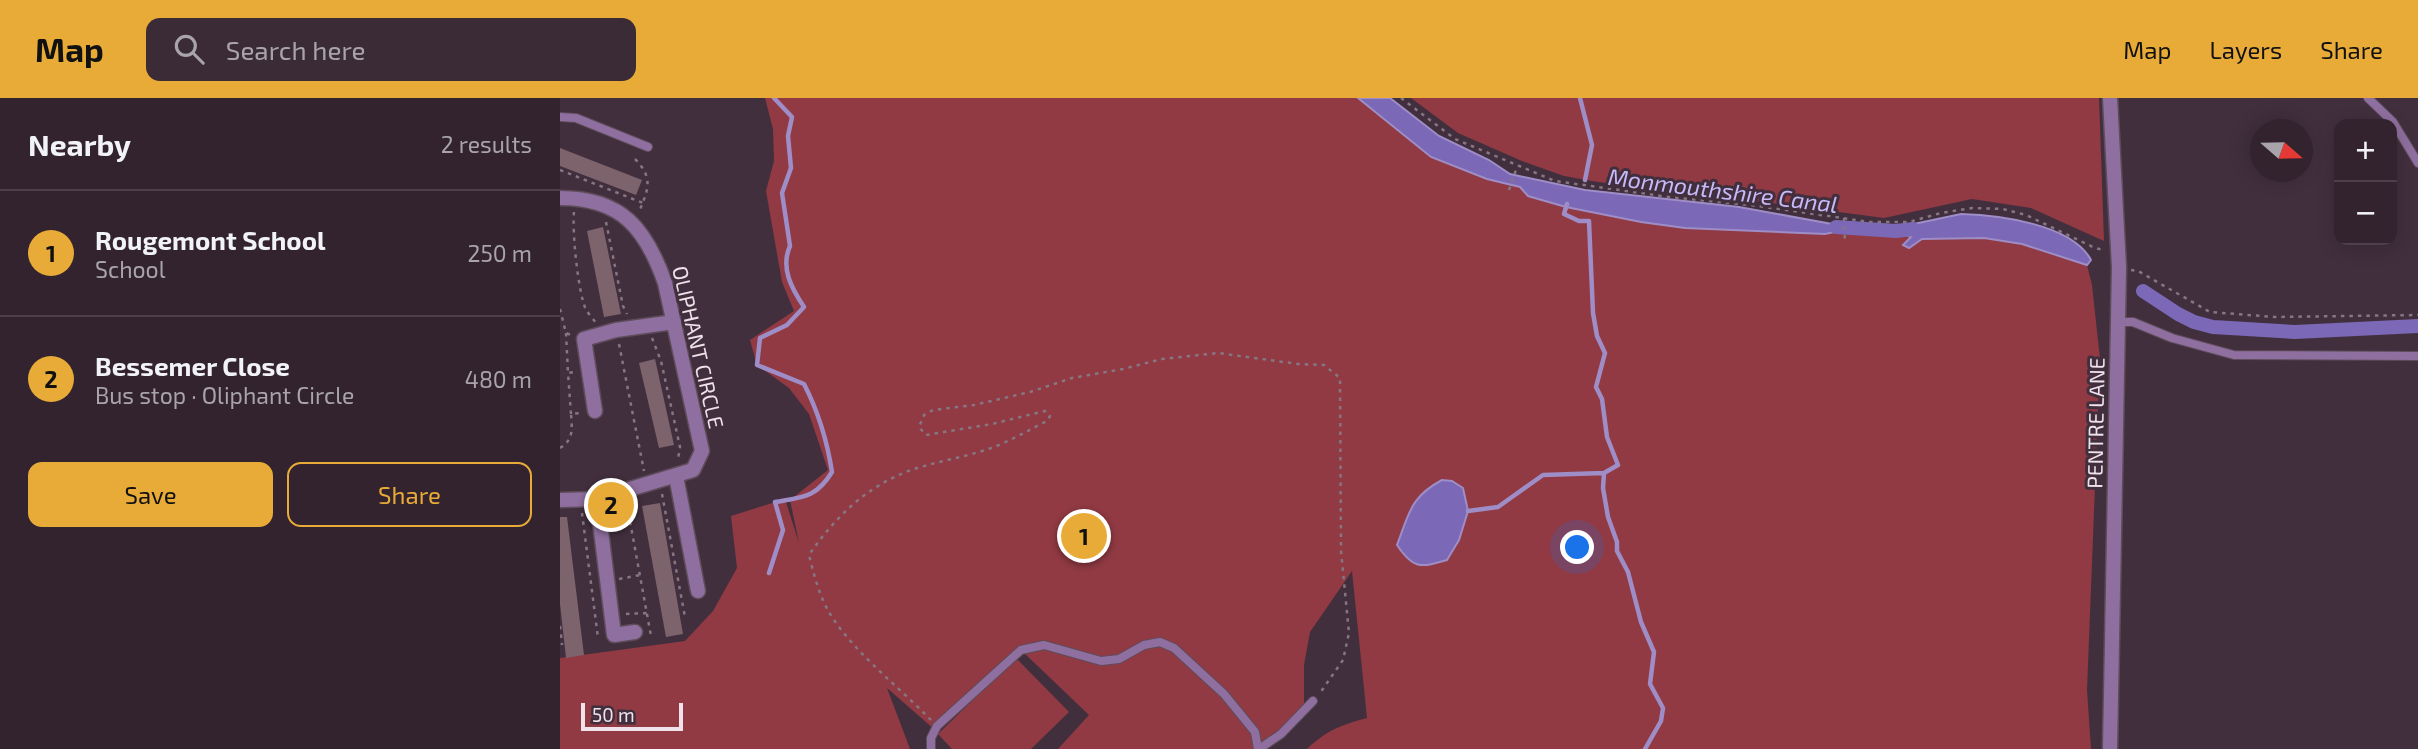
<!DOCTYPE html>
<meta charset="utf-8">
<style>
:root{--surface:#32232e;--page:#3a2b36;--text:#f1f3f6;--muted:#a8a4aa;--line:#4d404a;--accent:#e9ab38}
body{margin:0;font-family:"Exo 2",sans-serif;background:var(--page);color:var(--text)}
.controls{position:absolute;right:21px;top:21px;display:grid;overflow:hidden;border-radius:14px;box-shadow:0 4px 18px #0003}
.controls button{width:63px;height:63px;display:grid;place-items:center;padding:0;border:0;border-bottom:2px solid var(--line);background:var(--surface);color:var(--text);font:35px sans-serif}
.compass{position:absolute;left:1690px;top:21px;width:63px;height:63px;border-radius:50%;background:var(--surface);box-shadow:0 4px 18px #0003;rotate:110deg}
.scale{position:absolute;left:21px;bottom:18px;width:102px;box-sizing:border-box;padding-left:7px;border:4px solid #efe2eb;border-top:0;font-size:19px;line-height:24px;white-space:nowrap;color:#efe2eb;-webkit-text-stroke:5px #422f3e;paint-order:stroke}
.you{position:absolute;left:1018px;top:450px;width:24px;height:24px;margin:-18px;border:5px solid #fff;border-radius:50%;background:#1a73e8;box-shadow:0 0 0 10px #1a73e833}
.badge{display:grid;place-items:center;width:46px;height:46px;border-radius:50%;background:var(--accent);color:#111;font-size:23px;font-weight:700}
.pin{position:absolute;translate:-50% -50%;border:4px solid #fff;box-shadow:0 2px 7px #0006}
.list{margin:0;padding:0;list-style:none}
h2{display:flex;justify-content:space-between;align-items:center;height:91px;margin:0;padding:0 28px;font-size:30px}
h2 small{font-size:23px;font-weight:400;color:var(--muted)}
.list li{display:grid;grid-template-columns:46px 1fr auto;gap:21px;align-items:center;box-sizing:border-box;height:126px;padding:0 28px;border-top:2px solid var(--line)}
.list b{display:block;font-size:26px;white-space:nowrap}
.list p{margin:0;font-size:23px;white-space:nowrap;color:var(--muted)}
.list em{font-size:23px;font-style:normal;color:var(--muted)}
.actions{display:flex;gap:14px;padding:21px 28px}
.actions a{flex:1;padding:16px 0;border:2px solid var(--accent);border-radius:14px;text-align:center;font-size:24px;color:var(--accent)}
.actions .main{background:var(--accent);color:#111}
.icon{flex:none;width:38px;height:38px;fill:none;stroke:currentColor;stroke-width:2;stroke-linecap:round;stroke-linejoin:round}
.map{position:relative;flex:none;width:1858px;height:651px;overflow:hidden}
header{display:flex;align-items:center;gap:42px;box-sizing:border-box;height:98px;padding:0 35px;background:var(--accent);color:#111}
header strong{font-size:33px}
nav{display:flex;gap:38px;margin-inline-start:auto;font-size:24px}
.search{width:490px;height:63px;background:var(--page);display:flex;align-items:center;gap:18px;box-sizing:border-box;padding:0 24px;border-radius:14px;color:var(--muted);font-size:26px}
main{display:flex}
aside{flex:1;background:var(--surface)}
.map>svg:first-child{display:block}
</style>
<header>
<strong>Map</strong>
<div class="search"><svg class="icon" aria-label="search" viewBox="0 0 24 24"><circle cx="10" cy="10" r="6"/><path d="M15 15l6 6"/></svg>Search here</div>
<nav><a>Map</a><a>Layers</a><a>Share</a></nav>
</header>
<main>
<aside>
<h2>Nearby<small>2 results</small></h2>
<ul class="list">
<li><span class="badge">1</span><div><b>Rougemont School</b><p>School</p></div><em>250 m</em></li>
<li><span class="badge">2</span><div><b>Bessemer Close</b><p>Bus stop · Oliphant Circle</p></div><em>480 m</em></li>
</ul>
<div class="actions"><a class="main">Save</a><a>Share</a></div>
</aside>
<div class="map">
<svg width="1858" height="651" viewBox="0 0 1858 651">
<rect width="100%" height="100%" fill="#422f3e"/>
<path fill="#913a43" d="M 205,0 L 798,0 L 871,59 L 927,81 L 960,89 L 968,98 L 1006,109 L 1081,124 L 1125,130 L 1265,136 L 1294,130 L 1336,133 L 1351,139 L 1355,147 L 1362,141 L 1424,140 L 1462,146 L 1527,167 L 1532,187 L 1540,261 L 1527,592 L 1531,651 L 747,651 C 767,632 781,627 807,620 L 792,473 L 750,534 L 744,567 L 744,606 L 704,651 L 498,651 L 529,617 L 461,552 L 375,632 L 327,590 L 350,651 L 0,651 L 0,560 L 125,543 L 153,513 L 177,470 L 171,418 L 225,401 L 239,445 L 230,402 L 268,372 L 249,316 L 229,290 L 197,267 L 190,242 L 234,213 L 222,184 L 206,93 L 214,63 L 213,31 Z
M 851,0 L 1539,0 L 1544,143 L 1471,110 L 1412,101 L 1324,120 L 1128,94 L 1038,84 L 1004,78 L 962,63 L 898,35 Z
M 456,560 L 509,614 L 471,651 L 392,651 L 378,636 Z"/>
<path fill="#7b68b6" stroke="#9e8dc6" stroke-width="2" d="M 798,0 L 830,0 L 879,38 L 929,62 L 950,76 L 1025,92 L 1179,109 L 1294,130 L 1265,136 L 1125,130 L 1081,124 L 1006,109 L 968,98 L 960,89 L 927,81 L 871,59 Z
M 1401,116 C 1438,117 1512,126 1531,162 L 1527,167 L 1462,146 L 1424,140 L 1362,141 L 1349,150 L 1343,147 L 1351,139 L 1336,133 L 1349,127 Z
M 882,382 L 892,383 L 903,390 L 908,413 L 899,442 L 887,462 C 860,470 853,471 837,447 C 849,416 850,399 882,382 Z"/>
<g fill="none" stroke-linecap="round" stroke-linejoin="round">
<path stroke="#9e8dc6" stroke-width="4.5" d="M 1020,0 L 1032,47 L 1025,82
M 1044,375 L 1043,390 L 1048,419 L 1057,444 L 1057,453 L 1068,474 L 1081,524 L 1094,554 L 1090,586 L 1103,610 L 1101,623 L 1085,651
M 908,413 L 938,409 L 983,377 L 1044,375 L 1058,367 L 1047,339 L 1042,301 L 1036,289 L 1045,255 L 1037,238 L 1033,215 L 1029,123 L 1019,123 L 1004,116 L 1007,106
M 209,475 L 223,432 L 215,404 C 243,399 256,400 272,374 C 267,342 259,315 244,286 L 197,267 L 200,240 L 227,227 L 244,209 C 232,191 220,170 230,148 L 222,95 L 231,70 L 228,38 L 232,19 L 214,0"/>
<path stroke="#7b68b6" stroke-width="14" d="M 1276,129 L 1336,133 L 1353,131
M 1583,193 L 1618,216 L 1634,224 L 1653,229 L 1735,234 L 1858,228"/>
</g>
<path fill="#7d636c" d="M 0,50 L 82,82 L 76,97 L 0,68 Z
M 43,129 L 61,216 L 44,219 L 27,133 Z
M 95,261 L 114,347 L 99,350 L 79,265 Z
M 100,405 L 123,536 L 106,539 L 82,408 Z
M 0,419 L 7,419 L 24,557 L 6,560 L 0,506 Z"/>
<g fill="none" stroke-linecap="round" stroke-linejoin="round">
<g stroke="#5e4c5a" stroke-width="10">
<path id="service" d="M 1808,0 L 1833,24 L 1858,65
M 0,19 L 16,20 L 88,49
M 1558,224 L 1573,224 L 1612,240 L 1674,257 L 1858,258
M 371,651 L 371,640 L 377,628 L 461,552 L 484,547 L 541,563 L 559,561 L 584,547 L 600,544 L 614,550 L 664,596 L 695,634 L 698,651
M 699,651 L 721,636 L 753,603"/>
</g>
<g stroke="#5e4c5a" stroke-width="17">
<path id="minor" d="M 0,100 C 62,100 86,131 105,185 L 142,353 L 133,372 L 37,401 L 0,402
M 35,313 L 24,241 L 56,232 L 114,224
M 116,378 L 138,493
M 37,401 L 54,537 L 75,534
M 1550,651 L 1559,169 L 1550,0"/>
</g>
<path stroke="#867682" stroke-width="2.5" stroke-dasharray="3.5 5" stroke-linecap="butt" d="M 841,0 L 895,41 L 995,83 L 1109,99 L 1198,108 L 1310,124 L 1349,124 L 1381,115 L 1412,110 L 1443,111 L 1466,117 L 1535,150 L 1544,152
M 75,61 C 94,80 88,92 79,114
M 0,72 L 83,105
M 949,92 L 957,69
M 14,114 C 12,134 18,194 26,212 C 29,216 33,221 36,225
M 1284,120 L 1285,145
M 46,124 L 63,208 L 67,216
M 1571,172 L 1578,173 L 1650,214 L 1715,219 L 1858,217
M 0,211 L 6,235 L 11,237
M 6,235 L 8,275
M 92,240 L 101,263 L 120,349 L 118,361
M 59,246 L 84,373
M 11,316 L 8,275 L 15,274
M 0,350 C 14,342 12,330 11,316 L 21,315
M 102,396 L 125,519
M 67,407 L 91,538
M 22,415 L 38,540
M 59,481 L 80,477
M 66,516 L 87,515
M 0,528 L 2,547
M 371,622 C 339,589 297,557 272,519 C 260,501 254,477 249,457 C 275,419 307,388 351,372 C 378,363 407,359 434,349 C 452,342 469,332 487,323 L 490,318 L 485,313 L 432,326 L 366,337 L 359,329 L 364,317 L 373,312 L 414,307 L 470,294 L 512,280 L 563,271 L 602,261 L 658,255 L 738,266 L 764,267 L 780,280 L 781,453 L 789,535 L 783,562 L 760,595"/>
<use href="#service" stroke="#8f6f9f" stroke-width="8"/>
<use href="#minor" stroke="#8f6f9f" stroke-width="14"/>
</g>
<g text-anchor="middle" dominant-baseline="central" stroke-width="6" stroke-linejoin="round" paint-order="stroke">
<g font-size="21" fill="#efe2eb" stroke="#422f3e">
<text transform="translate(139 249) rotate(77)">OLIPHANT CIRCLE</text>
<text transform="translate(1535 325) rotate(-89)">PENTRE LANE</text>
</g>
<g font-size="23" font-style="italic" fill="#c7bafa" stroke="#422f3e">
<text transform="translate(1163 92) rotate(7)">Monmouthshire Canal</text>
</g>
</g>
</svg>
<div class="controls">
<button>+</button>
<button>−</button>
</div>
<svg class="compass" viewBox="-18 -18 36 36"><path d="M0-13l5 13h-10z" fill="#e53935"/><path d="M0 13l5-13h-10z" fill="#a8a4aa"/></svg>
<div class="scale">50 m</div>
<div class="you"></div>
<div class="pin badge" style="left:524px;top:438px">1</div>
<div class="pin badge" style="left:51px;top:407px">2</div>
</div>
</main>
